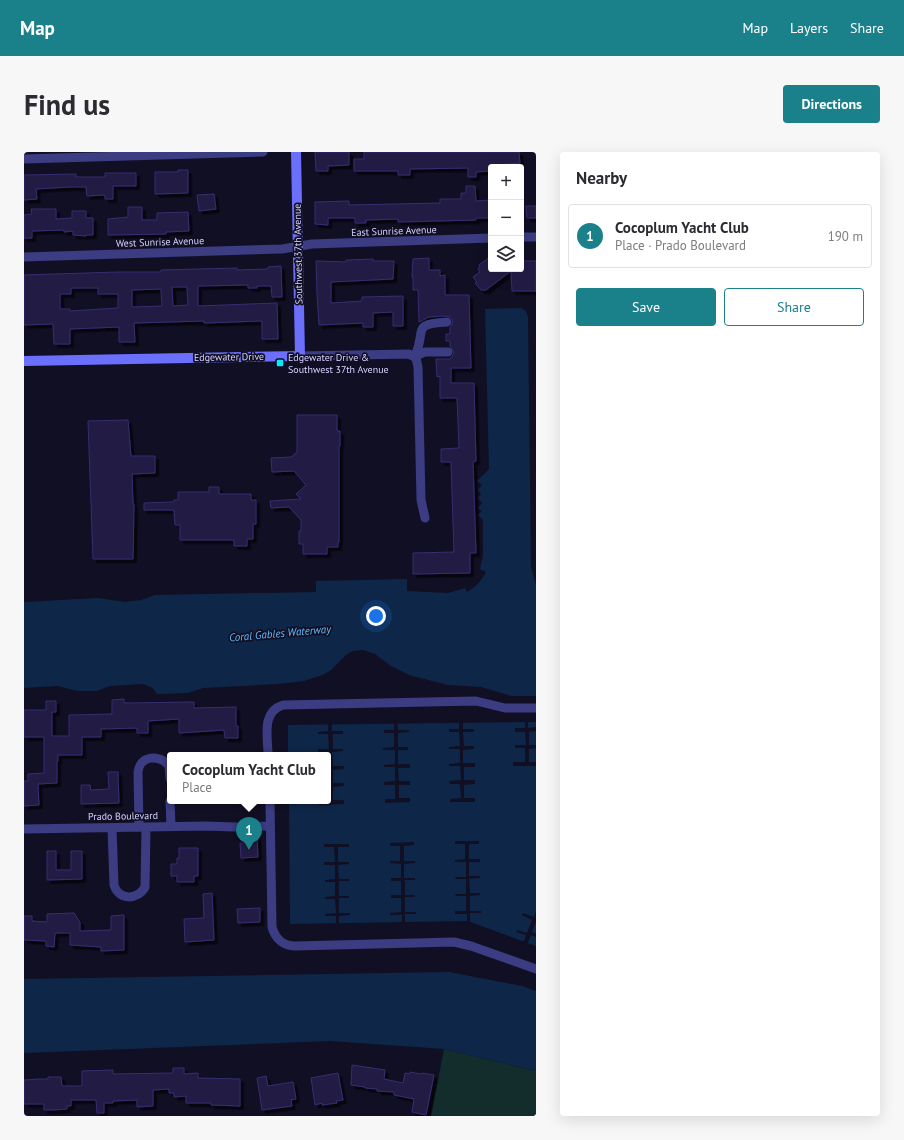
<!DOCTYPE html>
<meta charset="utf-8">
<style>
:root{--surface:#fff;--page:#f7f7f7;--text:#2b2b33;--muted:#7c7c81;--line:#e1e1e2;--accent:#1a818b}
body{margin:0;font-family:"PT Sans",sans-serif;background:var(--page);color:var(--text)}
.controls{position:absolute;right:12px;top:12px;display:grid;overflow:hidden;border-radius:4px;box-shadow:0 4px 16px #0002}
.controls button{width:36px;height:36px;display:grid;place-items:center;padding:0;border:0;border-bottom:1px solid var(--line);background:var(--surface);color:var(--text);font:20px sans-serif}
.you{position:absolute;left:352px;top:464px;width:14px;height:14px;margin:-10px;border:3px solid #fff;border-radius:50%;background:#1a73e8;box-shadow:0 0 0 6px #1a73e833}
.badge{display:grid;place-items:center;width:26px;height:26px;border-radius:50%;background:var(--accent);color:#fff;font-size:13px;font-weight:700}
.pin{position:absolute;translate:-50% -33px;filter:drop-shadow(0 1px 2px #0008)}
.pin::after{content:'';position:absolute;top:21px;width:14px;height:12px;background:inherit;clip-path:polygon(0 0,100% 0,50% 100%)}
.popup{position:absolute;left:143px;top:600px;width:164px;height:52px;box-sizing:border-box;display:grid;place-content:center;border-radius:4px;background:var(--surface);filter:drop-shadow(0 1px 3px #0005);font-size:13px;white-space:nowrap;color:var(--muted)}
.popup b{font-size:15px;color:var(--text)}
.popup::after{content:'';position:absolute;left:50%;top:100%;margin-left:-8px;border:8px solid transparent;border-top-color:var(--surface)}
.list{margin:0;padding:0;list-style:none}
h2{display:flex;justify-content:space-between;align-items:center;height:52px;margin:0;padding:0 16px;font-size:17px}
h2 small{font-size:13px;font-weight:400;color:var(--muted)}
.list li{display:grid;grid-template-columns:26px 1fr auto;gap:12px;align-items:center;box-sizing:border-box;height:64px;margin:0 8px 8px;padding:0 8px;border:1px solid var(--line);border-radius:4px}
.list b{display:block;font-size:15px;white-space:nowrap}
.list p{margin:0;font-size:13px;white-space:nowrap;color:var(--muted)}
.list em{font-size:13px;font-style:normal;color:var(--muted)}
.actions{display:flex;gap:8px;padding:12px 16px}
.actions a{flex:1;padding:9px 0;border:1px solid var(--accent);border-radius:4px;text-align:center;font-size:14px;color:var(--accent)}
.actions .main{background:var(--accent);color:#fff}
.icon{flex:none;width:22px;height:22px;fill:none;stroke:currentColor;stroke-width:2;stroke-linecap:round;stroke-linejoin:round}
.map{position:relative;flex:none;width:512px;height:964px;overflow:hidden;border-radius:4px}
header{display:flex;align-items:center;gap:24px;box-sizing:border-box;height:56px;padding:0 20px;background:var(--accent);color:#fff}
header strong{font-size:19px}
nav{display:flex;gap:22px;margin-inline-start:auto;font-size:14px}
.intro{display:flex;align-items:center;justify-content:space-between;box-sizing:border-box;height:96px;padding:0 24px}
h1{margin:0;font-size:28px}
.button{padding:10px 18px;border-radius:4px;background:var(--accent);color:#fff;font-size:14px;font-weight:700}
main{display:flex;gap:24px;padding:0 24px}
aside{flex:1;background:var(--surface);border-radius:4px;box-shadow:0 4px 16px #0002}
.map>svg:first-child{display:block}
</style>
<header>
<strong>Map</strong>
<nav><a>Map</a><a>Layers</a><a>Share</a></nav>
</header>
<div class="intro"><h1>Find us</h1><a class="button">Directions</a></div>
<main>
<div class="map">
<svg width="512" height="964" viewBox="0 0 512 964">
<defs>
<filter id="shadow"><feDropShadow dx="3.5" dy="3.5" stdDeviation="0" flood-color="#0009"/></filter>
</defs>
<rect width="100%" height="100%" fill="#110f24"/>
<path fill="#122d2b" d="M 420,897 L 512,919 L 512,964 L 407,964 Z"/>
<path fill="#0e2748" d="M 497,156 L 502,159 L 504,165 L 507,415 L 512,433 L 512,544 L 488,544 L 457,535 L 424,533 L 385,523 L 367,514 L 351,502 L 339,498 L 329,499 L 323,502 L 306,519 L 298,523 L 280,529 L 254,532 L 179,536 L 164,541 L 133,542 L 129,536 L 119,532 L 86,534 L 72,539 L 54,539 L 33,534 L 0,536 L 0,450 L 74,446 L 101,450 L 117,448 L 131,443 L 292,440 L 292,429 L 383,427 L 383,439 L 424,441 L 441,436 L 443,440 C 452,435 457,429 462,420 L 456,417 L 459,403 L 459,368 L 454,363 L 458,359 L 454,356 L 458,351 L 454,346 L 457,342 L 454,338 L 458,333 L 453,329 L 465,317 L 461,157 Z
M 512,570 L 512,794 L 444,769 L 266,772 L 265,649 L 304,649 L 304,603 L 264,603 L 264,573 Z
M 425,820 L 498,834 L 512,839 L 512,919 L 420,897 L 306,889 L 0,901 L 0,827 Z"/>
<path fill="#110f24" d="M 501,568 L 504,568 L 504,576 L 512,575 L 512,579 L 505,580 L 505,593 L 512,593 L 512,596 L 505,597 L 505,610 L 512,610 L 512,614 L 489,614 L 489,610 L 501,610 L 501,596 L 491,596 L 491,593 L 502,593 L 501,580 L 491,580 L 491,576 L 501,576 Z
M 370,569 L 373,569 L 374,578 L 385,578 L 385,580 L 374,581 L 374,595 L 384,595 L 384,598 L 374,598 L 374,612 L 386,612 L 386,616 L 374,616 L 375,629 L 386,629 L 386,633 L 375,633 L 375,646 L 386,646 L 386,650 L 361,651 L 361,647 L 371,647 L 371,633 L 360,633 L 360,630 L 371,629 L 371,615 L 360,615 L 360,613 L 371,612 L 371,598 L 359,598 L 359,596 L 370,595 L 370,581 L 360,581 L 360,578 L 370,578 Z
M 435,569 L 439,569 L 439,577 L 450,577 L 450,580 L 439,580 L 440,594 L 450,594 L 450,597 L 439,598 L 439,611 L 451,611 L 451,615 L 440,615 L 440,628 L 451,628 L 451,632 L 440,633 L 440,646 L 451,646 L 451,650 L 426,650 L 426,647 L 437,646 L 436,632 L 426,632 L 425,629 L 437,628 L 436,614 L 425,614 L 425,612 L 436,611 L 436,597 L 425,597 L 425,595 L 436,594 L 435,580 L 425,580 L 425,577 L 435,577 Z
M 304,570 L 308,570 L 308,579 L 319,579 L 319,582 L 309,582 L 309,597 L 319,597 L 319,599 L 308,600 L 309,614 L 320,614 L 320,617 L 309,618 L 309,631 L 320,631 L 320,634 L 309,635 L 309,648 L 320,648 L 320,652 L 295,653 L 295,649 L 306,648 L 305,634 L 304,634 L 304,631 L 306,631 L 306,617 L 304,616 L 304,614 L 306,614 L 305,600 L 294,600 L 294,597 L 305,597 L 304,582 L 294,582 L 294,580 L 304,579 Z
M 431,689 L 455,689 L 455,692 L 445,692 L 445,707 L 456,707 L 456,710 L 445,710 L 445,724 L 456,724 L 456,726 L 445,727 L 446,741 L 456,741 L 456,743 L 446,744 L 446,759 L 457,759 L 457,761 L 446,761 L 446,772 L 443,772 L 443,762 L 431,762 L 431,759 L 442,759 L 442,744 L 432,744 L 431,742 L 442,742 L 442,727 L 432,727 L 431,725 L 442,725 L 442,710 L 431,710 L 431,708 L 441,707 L 441,692 L 431,692 Z
M 390,690 L 390,693 L 380,694 L 380,709 L 391,709 L 391,711 L 380,712 L 380,726 L 391,726 L 391,728 L 381,728 L 381,743 L 391,743 L 391,745 L 381,745 L 381,760 L 392,760 L 392,762 L 381,762 L 381,772 L 378,772 L 378,763 L 366,763 L 366,761 L 377,760 L 377,746 L 367,746 L 367,743 L 377,743 L 377,729 L 367,729 L 367,726 L 377,726 L 377,712 L 366,711 L 366,709 L 376,709 L 376,694 L 366,694 L 366,691 Z
M 300,692 L 325,692 L 325,695 L 314,695 L 314,710 L 325,710 L 325,712 L 314,713 L 315,727 L 325,727 L 325,729 L 315,729 L 315,744 L 325,744 L 325,746 L 315,746 L 315,761 L 326,761 L 326,763 L 315,764 L 315,773 L 312,773 L 312,764 L 301,764 L 301,762 L 312,761 L 311,747 L 301,747 L 301,745 L 311,744 L 311,730 L 301,730 L 301,728 L 311,727 L 311,713 L 300,713 L 300,710 L 311,710 L 310,695 L 300,695 Z
M 512,759 L 512,769 L 508,780 L 512,782 L 512,785 L 507,783 L 503,793 L 499,792 L 502,783 L 492,780 L 493,778 L 503,781 L 508,768 L 498,763 L 499,761 L 510,765 Z"/>
<path fill="#211b44" stroke="#372e70" fill-rule="evenodd" filter="url(#shadow)" d="M 291,0 L 325,0 L 325,13 L 304,14 L 304,19 L 292,19 Z
M 340,0 L 495,0 L 496,11 L 471,13 L 471,15 L 467,15 L 467,19 L 452,20 L 452,25 L 444,25 L 444,16 L 386,17 L 386,23 L 374,23 L 374,19 L 330,19 L 330,7 L 340,7 Z
M 154,18 L 164,18 L 164,41 L 131,42 L 131,20 L 154,20 Z
M 81,21 L 112,21 L 112,34 L 89,34 L 89,47 L 81,47 L 81,43 L 63,44 L 62,35 L 45,35 L 12,37 L 13,47 L 0,48 L 0,23 L 52,22 L 52,25 L 81,25 Z
M 442,34 L 451,34 L 452,49 L 467,48 L 467,66 L 452,66 L 452,68 L 374,70 L 374,67 L 342,68 L 342,71 L 331,71 L 331,66 L 304,66 L 304,73 L 291,72 L 291,50 L 325,49 L 325,53 L 416,51 L 416,47 L 437,47 L 437,41 L 442,41 Z
M 190,42 L 192,57 L 175,59 L 173,43 Z
M 502,54 L 512,54 L 512,66 L 503,66 Z
M 104,55 L 118,55 L 118,68 L 133,68 L 133,61 L 164,60 L 165,79 L 142,80 L 142,82 L 84,83 L 84,67 L 104,65 Z
M 7,57 L 32,57 L 32,67 L 48,66 L 48,59 L 62,59 L 62,66 L 69,66 L 69,83 L 62,83 L 62,84 L 49,83 L 49,79 L 40,80 L 40,78 L 8,79 L 8,86 L 0,86 L 0,63 L 8,62 Z
M 467,104 L 467,117 L 497,117 L 497,109 L 512,109 L 512,139 L 488,139 L 487,119 L 462,138 L 457,138 L 451,131 L 453,130 L 449,125 L 456,120 L 454,117 L 456,115 L 455,113 Z
M 405,106 L 405,118 L 416,118 L 416,124 L 421,123 L 421,143 L 445,143 L 447,216 L 427,216 L 427,231 L 450,231 L 452,309 L 449,310 L 452,401 L 446,401 L 446,421 L 389,422 L 389,401 L 430,400 L 427,310 L 417,310 L 417,297 L 435,296 L 433,246 L 416,246 L 416,224 L 413,225 L 412,207 L 426,207 L 429,203 L 430,200 L 426,194 L 426,189 L 422,189 L 422,182 L 426,182 L 426,175 L 428,173 L 429,169 L 426,165 L 422,164 L 405,165 L 395,170 L 394,138 L 389,138 L 389,125 L 388,125 L 389,107 Z
M 349,107 L 349,109 L 370,109 L 369,127 L 307,130 L 307,151 L 338,149 L 338,145 L 379,144 L 379,174 L 369,174 L 369,160 L 349,161 L 349,175 L 339,175 L 339,171 L 295,173 L 293,142 L 292,109 L 322,110 L 322,108 Z
M 257,114 L 258,145 L 248,145 L 247,134 L 233,134 L 233,136 L 224,136 L 224,133 L 174,134 L 174,154 L 253,151 L 254,187 L 238,187 L 238,169 L 180,171 L 180,169 L 110,171 L 111,190 L 95,190 L 95,175 L 46,177 L 46,192 L 30,192 L 29,172 L 0,173 L 0,123 L 94,120 L 137,120 L 137,118 L 213,116 L 213,118 L 244,117 L 244,115 ZM 148,135 L 163,135 L 164,153 L 149,154 ZM 47,136 L 74,136 L 74,142 L 94,142 L 94,156 L 46,159 L 46,157 L 36,157 L 36,142 L 47,142 ZM 137,137 L 138,154 L 108,155 L 108,138 Z
M 273,263 L 313,263 L 313,279 L 316,279 L 316,294 L 315,294 L 315,390 L 314,390 L 314,395 L 303,395 L 303,402 L 279,402 L 279,392 L 275,392 L 275,379 L 277,379 L 277,368 L 265,355 L 247,356 L 246,349 L 277,347 L 272,342 L 282,333 L 270,319 L 248,320 L 247,306 L 267,305 L 273,300 Z
M 104,268 L 107,304 L 131,304 L 131,321 L 108,322 L 109,352 L 110,352 L 109,407 L 69,407 L 64,269 Z
M 185,335 L 195,335 L 195,342 L 227,342 L 227,348 L 232,348 L 232,372 L 229,372 L 229,387 L 223,387 L 223,394 L 210,394 L 210,388 L 156,388 L 156,373 L 151,373 L 150,358 L 120,358 L 120,351 L 150,350 L 150,348 L 154,348 L 154,340 L 185,340 Z
M 100,547 L 100,551 L 170,550 L 170,556 L 212,555 L 212,574 L 214,574 L 214,586 L 201,586 L 200,578 L 155,581 L 155,567 L 124,569 L 124,581 L 113,581 L 113,576 L 77,577 L 77,585 L 58,585 L 58,603 L 34,603 L 34,609 L 33,609 L 33,631 L 14,632 L 15,653 L 0,654 L 0,629 L 4,629 L 4,622 L 20,621 L 20,585 L 0,585 L 0,558 L 22,558 L 22,549 L 32,549 L 32,560 L 28,560 L 28,584 L 45,584 L 45,563 L 88,562 L 88,548 Z
M 84,620 L 94,620 L 95,651 L 57,652 L 57,633 L 66,633 L 67,638 L 85,637 Z
M 233,684 L 234,705 L 217,706 L 216,691 L 221,691 L 221,685 Z
M 155,696 L 174,696 L 174,724 L 170,724 L 170,730 L 153,730 L 153,724 L 147,724 L 147,712 L 153,712 L 153,706 L 155,706 Z
M 23,699 L 32,699 L 32,718 L 47,718 L 47,699 L 58,699 L 58,727 L 23,728 Z
M 188,741 L 190,788 L 161,790 L 160,767 L 180,766 L 179,742 Z
M 236,756 L 236,770 L 214,771 L 213,757 Z
M 50,761 L 56,770 L 56,779 L 87,778 L 87,764 L 100,763 L 100,798 L 77,799 L 77,795 L 46,793 L 46,781 L 31,781 L 30,795 L 22,794 L 22,789 L 0,788 L 0,764 L 8,764 L 8,769 L 23,770 L 23,762 Z
M 328,913 L 361,918 L 360,927 L 379,931 L 381,921 L 386,922 L 386,920 L 397,922 L 398,921 L 410,923 L 402,963 L 388,960 L 390,947 L 370,943 L 370,940 L 353,939 L 353,937 L 341,936 L 341,935 L 327,933 Z
M 149,916 L 160,916 L 160,922 L 174,921 L 174,926 L 216,927 L 216,954 L 187,953 L 187,951 L 162,951 L 162,944 L 150,945 L 150,941 L 145,941 L 145,937 L 129,938 L 129,954 L 113,955 L 113,948 L 89,949 L 89,951 L 80,951 L 80,961 L 73,961 L 72,948 L 47,948 L 47,954 L 43,954 L 43,957 L 30,958 L 20,958 L 20,952 L 0,952 L 0,928 L 16,927 L 24,927 L 24,925 L 37,925 L 38,934 L 58,934 L 58,919 L 89,918 L 89,922 L 149,921 Z
M 314,921 L 319,948 L 312,949 L 313,951 L 298,953 L 298,951 L 291,953 L 287,926 Z
M 242,924 L 244,934 L 269,930 L 272,947 L 267,948 L 268,954 L 238,958 L 233,926 Z"/>
<g fill="none" stroke-linecap="round" stroke-linejoin="round">
<path stroke="#3b3c82" stroke-width="9" d="M 0,7 L 239,0
M 497,85 L 512,85
M 0,105 L 258,97 L 288,92 L 467,86
M 276,204 L 385,202 L 392,206 L 394,215 L 397,348 L 401,366
M 391,204 C 403,178 386,172 423,170
M 391,204 L 401,200 L 424,200
M 244,603 C 244,585 237,560 259,553 L 452,549 L 481,556 L 512,556
M 146,649 L 147,674
M 246,649 L 248,775 C 251,786 259,794 271,794 L 430,790 L 447,794 L 512,817
M 115,675 L 114,620 C 116,603 136,602 145,614 L 146,627
M 88,676 L 90,733 C 95,749 114,748 121,735 L 122,675
M 0,677 L 182,674 L 211,675 L 246,674"/>
<path stroke="#6b6ffc" stroke-width="10" d="M 0,209 L 276,204 L 272,0"/>
</g>
<rect fill="#05ebf7" stroke="#110f24" stroke-width="1.5" x="252" y="207" width="8" height="8" rx="2"/>
<g text-anchor="middle" dominant-baseline="central" stroke-width="3.5" stroke-linejoin="round" paint-order="stroke">
<g font-size="10" fill="#d5d2fe" stroke="#110f24">
<text transform="translate(370 79) rotate(-2)">East Sunrise Avenue</text>
<text transform="translate(136 90) rotate(-2)">West Sunrise Avenue</text>
<text transform="translate(274 102) rotate(-91)">Southwest 37th Avenue</text>
<text transform="translate(205 205) rotate(-1)">Edgewater Drive</text>
<text transform="translate(99 664) rotate(-1)">Prado Boulevard</text>
</g>
<g font-size="10" fill="#d5d2fe" stroke="#110f24" text-anchor="start">
<text x="264" y="205">Edgewater Drive &amp;<tspan x="264" dy="12">Southwest 37th Avenue</tspan></text>
</g>
<g font-size="11" font-style="italic" fill="#62bdfc" stroke="#110f24">
<text transform="translate(256 481) rotate(-5)">Coral Gables Waterway</text>
</g>
</g>
</svg>
<div class="controls">
<button>+</button>
<button>−</button>
<button><svg class="icon" aria-label="layers" viewBox="0 0 24 24"><path d="M12 4l9 5-9 5-9-5zM3 14l9 5 9-5"/></svg></button>
</div>
<div class="you"></div>
<div class="pin badge" style="left:225px;top:698px">1</div>
<div class="popup"><b>Cocoplum Yacht Club</b>Place</div>
</div>
<aside>
<h2>Nearby<small></small></h2>
<ul class="list">
<li><span class="badge">1</span><div><b>Cocoplum Yacht Club</b><p>Place · Prado Boulevard</p></div><em>190 m</em></li>
</ul>
<div class="actions"><a class="main">Save</a><a>Share</a></div>
</aside>
</main>
